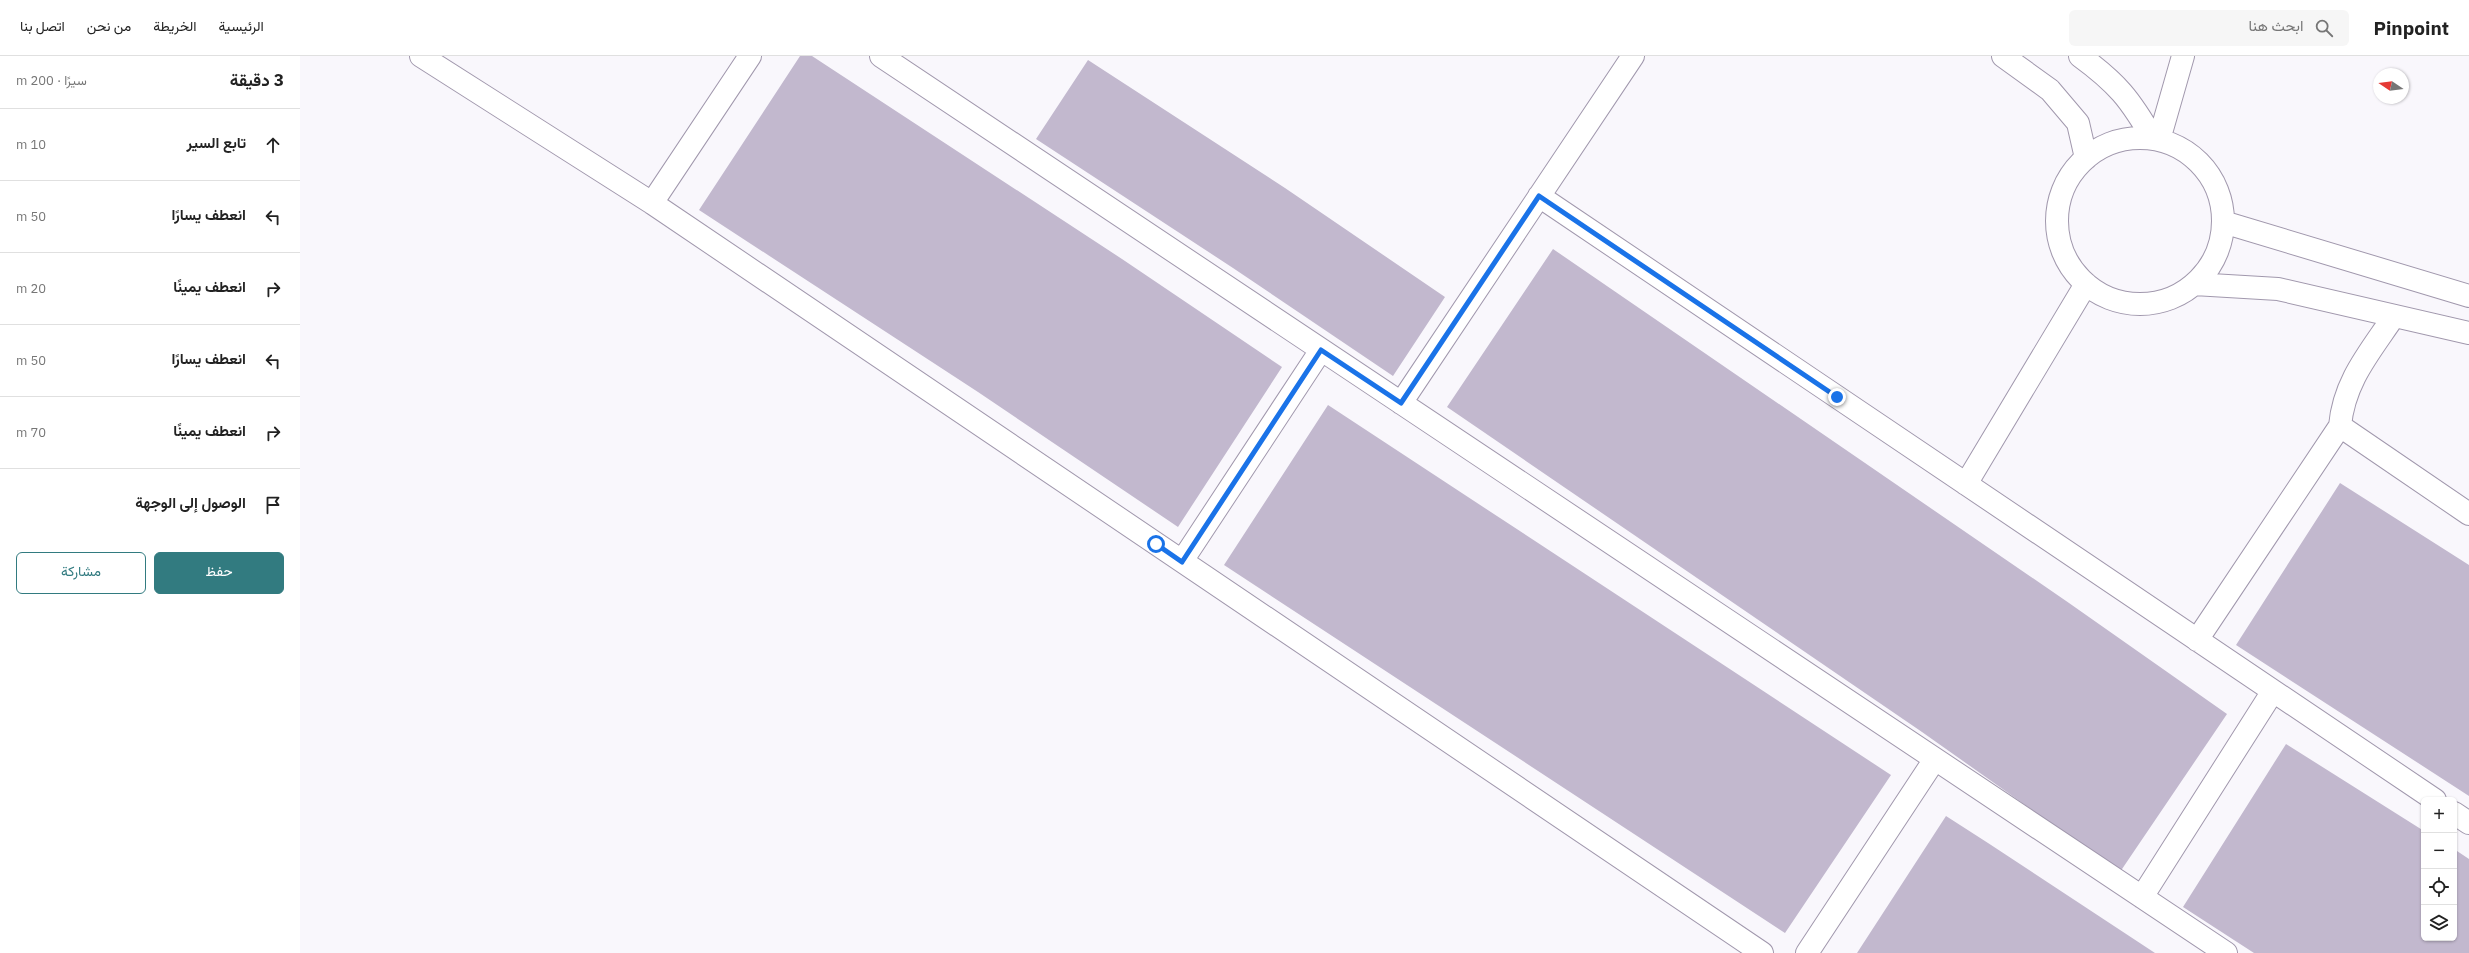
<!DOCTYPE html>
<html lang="ar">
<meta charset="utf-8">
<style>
:root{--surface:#fff;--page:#f6f6f6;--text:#222;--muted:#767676;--line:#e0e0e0;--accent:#327b80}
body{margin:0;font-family:"IBM Plex Sans",Vazirmatn,sans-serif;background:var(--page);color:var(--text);direction:rtl}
.controls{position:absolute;right:12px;bottom:12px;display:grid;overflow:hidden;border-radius:6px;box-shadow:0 1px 3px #0004}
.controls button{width:36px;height:36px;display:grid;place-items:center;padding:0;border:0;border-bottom:1px solid var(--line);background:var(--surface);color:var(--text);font:20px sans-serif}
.compass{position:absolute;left:2073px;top:12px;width:36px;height:36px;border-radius:50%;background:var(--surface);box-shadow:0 1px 3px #0004;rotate:283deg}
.stop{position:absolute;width:12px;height:12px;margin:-9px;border:3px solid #1a73e8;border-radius:50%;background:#fff}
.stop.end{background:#1a73e8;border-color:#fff;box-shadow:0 1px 4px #0008}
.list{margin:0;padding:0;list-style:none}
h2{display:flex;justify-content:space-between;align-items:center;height:52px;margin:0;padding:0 16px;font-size:17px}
h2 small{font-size:13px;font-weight:400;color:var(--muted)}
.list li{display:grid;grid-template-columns:26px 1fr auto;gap:12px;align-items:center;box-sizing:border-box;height:72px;padding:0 16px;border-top:1px solid var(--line)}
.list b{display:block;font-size:15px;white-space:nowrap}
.list em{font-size:13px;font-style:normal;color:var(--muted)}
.actions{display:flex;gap:8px;padding:12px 16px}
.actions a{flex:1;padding:9px 0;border:1px solid var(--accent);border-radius:6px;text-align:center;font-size:14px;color:var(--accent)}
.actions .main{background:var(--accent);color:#fff}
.icon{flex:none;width:22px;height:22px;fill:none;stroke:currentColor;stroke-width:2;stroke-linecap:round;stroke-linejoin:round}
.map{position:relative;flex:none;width:2169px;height:897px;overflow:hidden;direction:ltr}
header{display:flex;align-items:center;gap:24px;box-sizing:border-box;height:56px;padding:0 20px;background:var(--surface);border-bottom:1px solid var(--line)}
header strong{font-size:19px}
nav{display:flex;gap:22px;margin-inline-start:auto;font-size:14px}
.search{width:280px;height:36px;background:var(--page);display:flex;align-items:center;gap:10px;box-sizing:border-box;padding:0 14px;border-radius:6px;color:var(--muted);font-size:15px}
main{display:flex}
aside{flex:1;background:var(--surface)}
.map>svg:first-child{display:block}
</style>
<header>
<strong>Pinpoint</strong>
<div class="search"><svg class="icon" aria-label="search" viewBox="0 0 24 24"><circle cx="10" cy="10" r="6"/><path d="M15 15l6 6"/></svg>ابحث هنا</div>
<nav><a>الرئيسية</a><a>الخريطة</a><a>من نحن</a><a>اتصل بنا</a></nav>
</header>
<main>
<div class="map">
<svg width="2169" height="897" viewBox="0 0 2169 897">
<rect width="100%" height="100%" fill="#f9f7fc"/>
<path fill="#c2b8ce" d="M 500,0 L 512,0 L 822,203 L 982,311 L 878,471 L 678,336 L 399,154 Z
M 788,4 L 985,132 L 1145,241 L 1093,320 L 933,212 L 736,83 Z
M 1253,193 L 1769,547 L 1927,658 L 1820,816 L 1622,676 L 1147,351 Z
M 1028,349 L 1591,719 L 1485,877 L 924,509 Z
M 2040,427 L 2169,509 L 2169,740 L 1936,589 Z
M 1986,688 L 2124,775 L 2124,882 L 2154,882 L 2154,793 L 2169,803 L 2169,897 L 1954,897 L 1883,851 Z
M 1646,760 L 1688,787 L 1855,897 L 1557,897 Z"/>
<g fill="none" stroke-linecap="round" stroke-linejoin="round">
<g stroke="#a198ad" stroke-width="24">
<path id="minor" d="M 121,0 L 352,147 L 1462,897
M 581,0 L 1926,897
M 1703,0 L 1750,34 L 1778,67 L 1786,102
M 1780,0 C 1817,27 1830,43 1853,83
M1757 165a83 83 0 1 1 166 0a83 83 0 1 1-166 0Z
M 1859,84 L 1883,0
M 1239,140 L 2135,744
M 352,147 L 450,0
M 1923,166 L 2169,240
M 1894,228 L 1978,233 L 2169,277
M 1101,347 L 1333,0
M 2040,370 L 2169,458
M 1666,428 L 1786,228
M 882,505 L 1021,294
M 1897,584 L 2040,370 C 2044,325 2070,296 2094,260
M 2154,757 L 2169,767
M 1842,841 L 1973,635
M 1507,897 L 1635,703"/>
</g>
<use href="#minor" stroke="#fff" stroke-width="22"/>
</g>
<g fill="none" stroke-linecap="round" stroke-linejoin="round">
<path stroke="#1a73e8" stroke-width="5" d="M 856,488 L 882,506 L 1021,294 L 1101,347 L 1239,140 L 1537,341"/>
</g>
</svg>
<div class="controls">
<button>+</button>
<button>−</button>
<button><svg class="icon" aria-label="locate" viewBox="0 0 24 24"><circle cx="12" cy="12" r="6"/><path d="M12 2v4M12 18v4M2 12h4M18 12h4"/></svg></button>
<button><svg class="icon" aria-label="layers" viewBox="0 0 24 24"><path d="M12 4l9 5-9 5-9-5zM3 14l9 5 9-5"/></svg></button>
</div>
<svg class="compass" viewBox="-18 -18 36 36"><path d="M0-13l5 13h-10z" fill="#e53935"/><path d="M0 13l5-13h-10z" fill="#767676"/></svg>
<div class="stop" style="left:856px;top:488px"></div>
<div class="stop end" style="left:1537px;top:341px"></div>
</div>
<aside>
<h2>3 دقيقة<small>سيرًا · 200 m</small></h2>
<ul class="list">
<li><svg class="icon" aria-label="ahead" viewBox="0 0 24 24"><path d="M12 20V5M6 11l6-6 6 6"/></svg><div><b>تابع السير</b></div><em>10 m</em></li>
<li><svg class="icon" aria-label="left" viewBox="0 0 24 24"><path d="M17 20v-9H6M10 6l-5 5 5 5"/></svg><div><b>انعطف يسارًا</b></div><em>50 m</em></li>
<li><svg class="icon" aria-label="right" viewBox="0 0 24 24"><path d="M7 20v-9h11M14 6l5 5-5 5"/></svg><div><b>انعطف يمينًا</b></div><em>20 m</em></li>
<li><svg class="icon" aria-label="left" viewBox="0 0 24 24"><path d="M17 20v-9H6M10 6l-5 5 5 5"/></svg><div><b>انعطف يسارًا</b></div><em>50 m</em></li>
<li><svg class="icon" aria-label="right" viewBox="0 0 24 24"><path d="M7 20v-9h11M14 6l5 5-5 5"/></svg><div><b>انعطف يمينًا</b></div><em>70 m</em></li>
<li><svg class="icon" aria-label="arrive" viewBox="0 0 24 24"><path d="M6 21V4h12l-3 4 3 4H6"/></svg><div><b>الوصول إلى الوجهة</b></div></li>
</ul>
<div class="actions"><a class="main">حفظ</a><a>مشاركة</a></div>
</aside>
</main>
